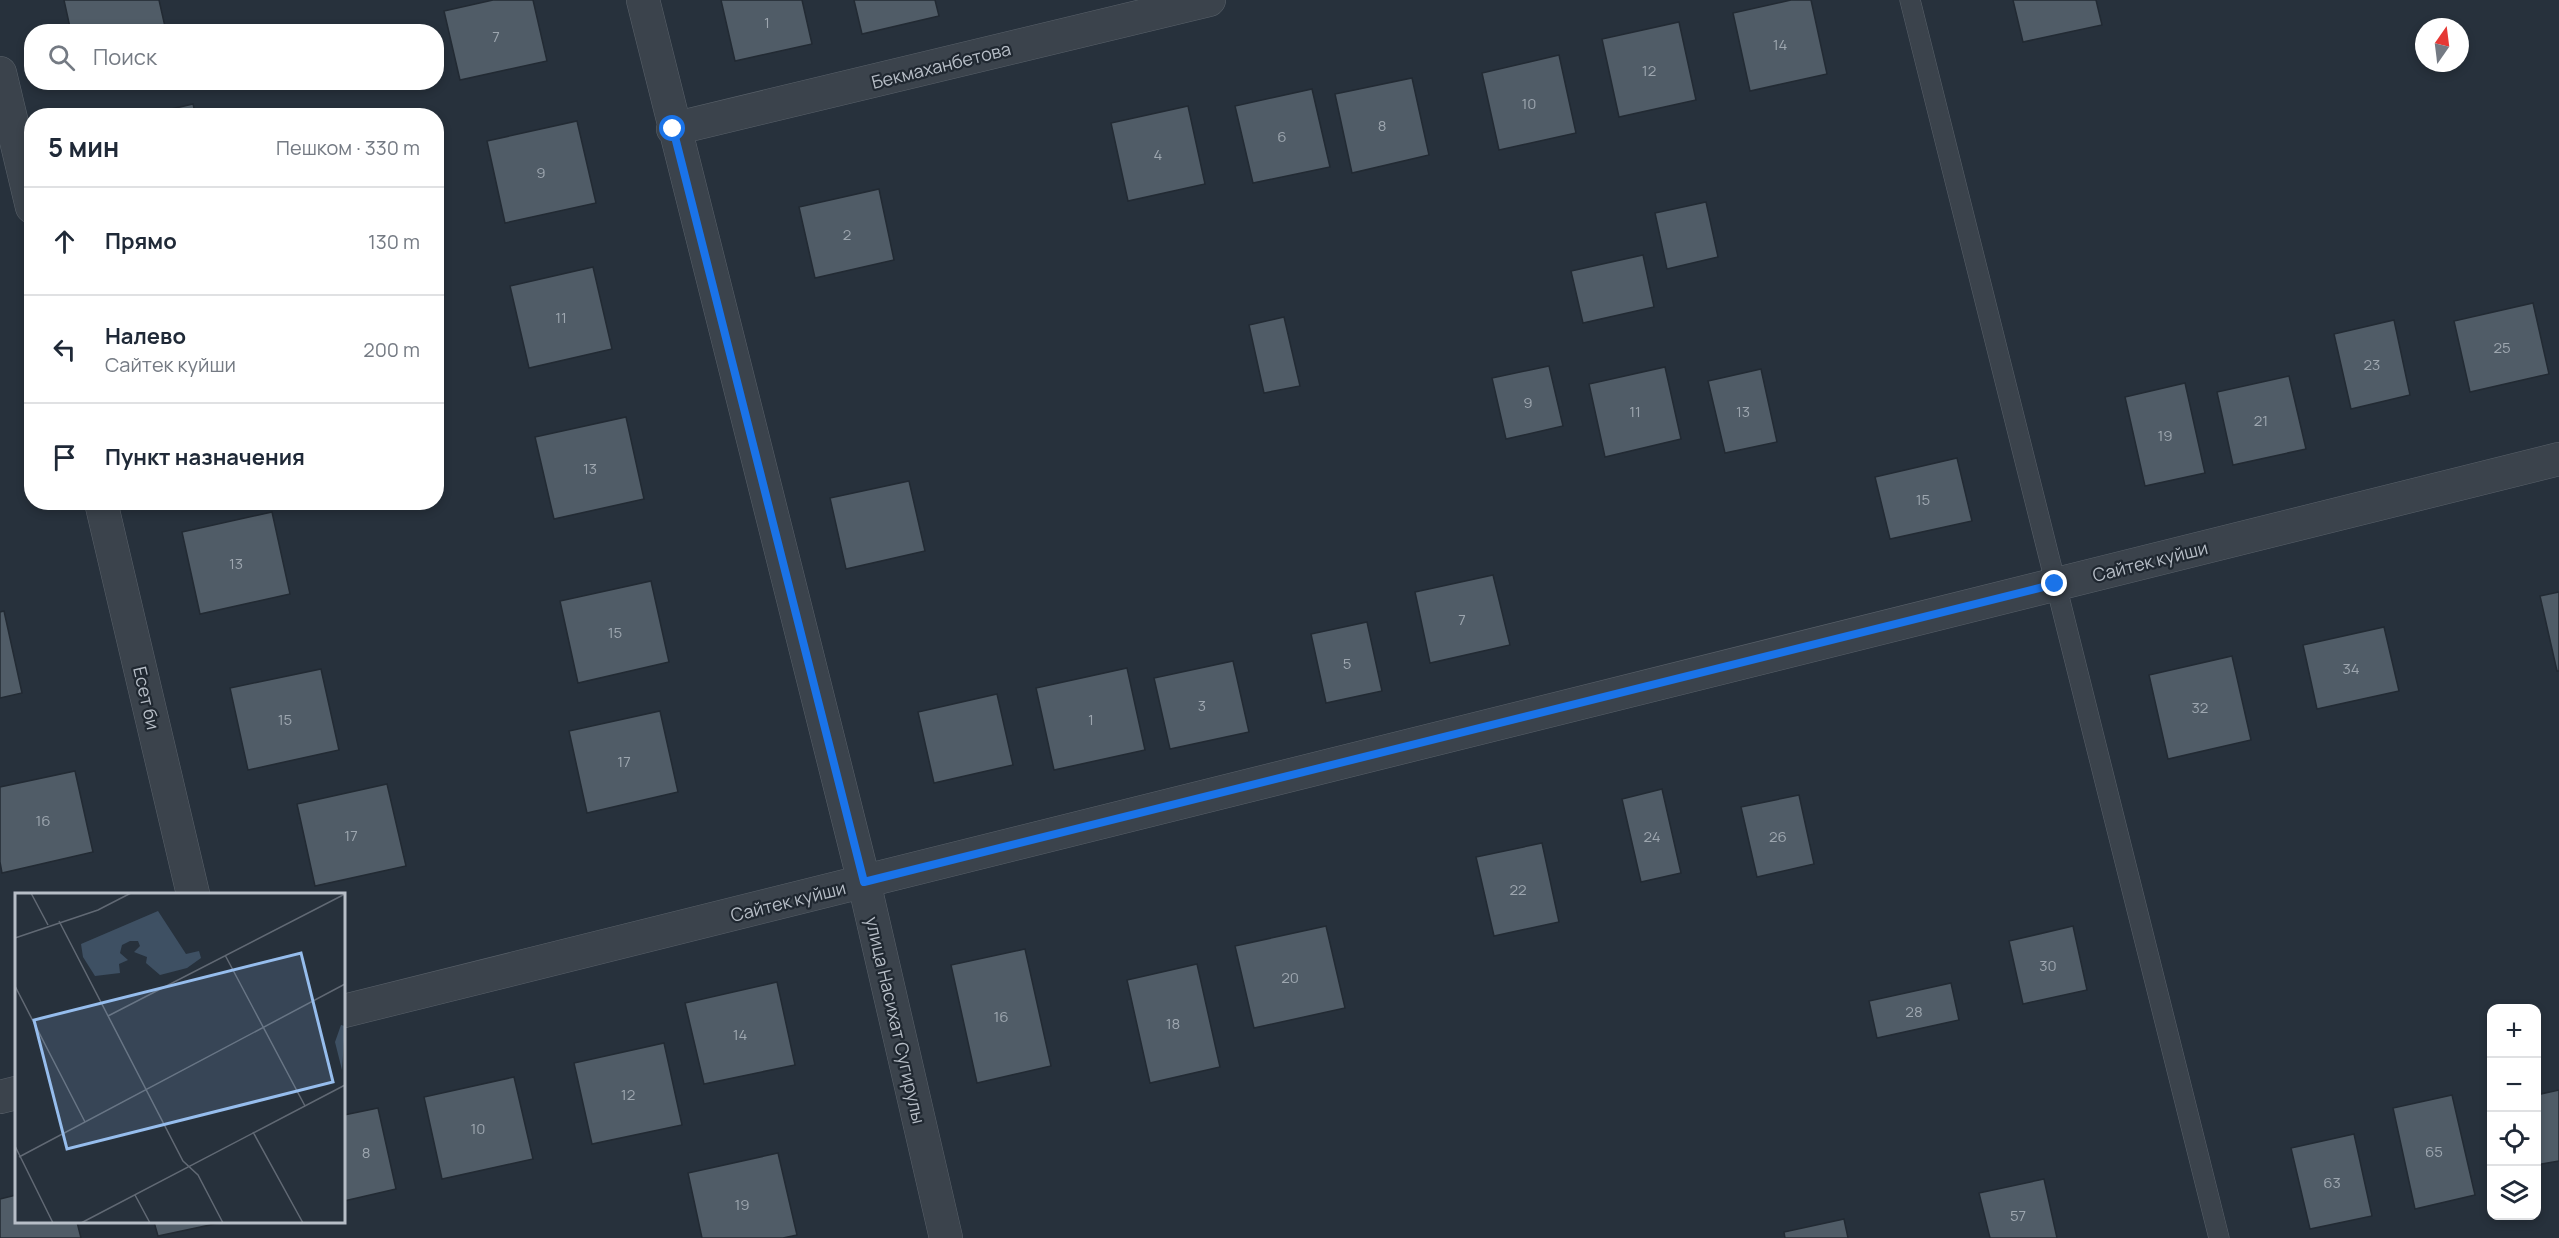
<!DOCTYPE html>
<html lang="ru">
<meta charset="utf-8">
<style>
:root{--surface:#fff;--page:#f2f2f3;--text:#1f2937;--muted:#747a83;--line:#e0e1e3}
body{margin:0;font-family:Manrope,sans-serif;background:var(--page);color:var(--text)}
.controls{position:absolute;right:18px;bottom:18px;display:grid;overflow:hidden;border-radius:12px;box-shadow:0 3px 9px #0003}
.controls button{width:54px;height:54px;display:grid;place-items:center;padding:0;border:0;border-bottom:2px solid var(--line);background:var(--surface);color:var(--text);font:30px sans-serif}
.compass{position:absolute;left:2415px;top:18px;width:54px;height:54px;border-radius:50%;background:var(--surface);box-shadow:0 3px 9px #0003;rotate:14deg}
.stop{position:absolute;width:18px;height:18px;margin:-14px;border:4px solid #1a73e8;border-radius:50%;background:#fff}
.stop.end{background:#1a73e8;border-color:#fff;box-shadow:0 2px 6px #0008}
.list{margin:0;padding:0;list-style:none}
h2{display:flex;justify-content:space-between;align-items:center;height:78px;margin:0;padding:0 24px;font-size:26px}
h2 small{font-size:20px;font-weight:400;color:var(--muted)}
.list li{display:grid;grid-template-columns:39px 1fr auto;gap:18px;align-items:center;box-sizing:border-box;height:108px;padding:0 24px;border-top:2px solid var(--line)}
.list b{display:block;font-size:22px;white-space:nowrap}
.list p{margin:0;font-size:20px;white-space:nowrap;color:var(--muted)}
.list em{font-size:20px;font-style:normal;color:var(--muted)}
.icon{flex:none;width:33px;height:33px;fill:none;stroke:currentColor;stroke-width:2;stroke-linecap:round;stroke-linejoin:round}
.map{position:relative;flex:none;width:2559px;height:1238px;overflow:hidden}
.search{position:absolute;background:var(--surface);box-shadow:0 3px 9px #0003;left:24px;top:24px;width:420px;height:66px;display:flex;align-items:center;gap:15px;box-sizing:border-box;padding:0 21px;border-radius:24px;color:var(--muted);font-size:22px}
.panel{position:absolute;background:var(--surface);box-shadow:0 3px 9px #0003;left:24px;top:108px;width:420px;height:402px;border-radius:24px}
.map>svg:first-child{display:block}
</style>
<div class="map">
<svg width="2559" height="1238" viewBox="0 0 2559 1238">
<rect width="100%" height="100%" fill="#27313c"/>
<path fill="#505c67" stroke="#222a33" stroke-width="1.5" d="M 64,0 L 159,0 L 166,31 L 71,32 Z
M 493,0 L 533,0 L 547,61 L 460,80 L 444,11 Z
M 721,0 L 802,0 L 812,44 L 735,61 Z
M 854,0 L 935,0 L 939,16 L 862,34 Z
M 1791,0 L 1811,0 L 1827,74 L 1750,91 L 1733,13 Z
M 2013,0 L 2096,0 L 2102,25 L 2023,42 Z
M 1679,22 L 1696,100 L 1619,117 L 1602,39 Z
M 1559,55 L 1576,133 L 1499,150 L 1482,73 Z
M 1412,78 L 1429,155 L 1352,173 L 1335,94 Z
M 1312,89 L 1330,167 L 1253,183 L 1235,106 Z
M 193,104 L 196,116 L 141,116 Z
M 1188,106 L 1205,184 L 1128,201 L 1111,123 Z
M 577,121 L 596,203 L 505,223 L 487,141 Z
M 879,189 L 894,260 L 815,278 L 799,207 Z
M 1706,202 L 1718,257 L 1667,269 L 1655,213 Z
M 1643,255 L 1654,307 L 1583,323 L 1571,271 Z
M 593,267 L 612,349 L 529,368 L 510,286 Z
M 2533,303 L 2549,374 L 2470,392 L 2454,321 Z
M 1284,317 L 1300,386 L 1264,393 L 1249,325 Z
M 2394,320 L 2410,395 L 2351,409 L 2334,334 Z
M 1549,366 L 1563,426 L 1506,439 L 1492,378 Z
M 1665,367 L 1681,439 L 1605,457 L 1589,384 Z
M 1761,369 L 1777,442 L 1725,453 L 1708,381 Z
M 2289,376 L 2306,449 L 2233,465 L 2217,392 Z
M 2185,383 L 2205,473 L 2145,486 L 2125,397 Z
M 626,417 L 644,499 L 554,519 L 535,437 Z
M 1957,458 L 1972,521 L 1890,539 L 1875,477 Z
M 909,481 L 925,551 L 846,569 L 830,498 Z
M 272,512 L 290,594 L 200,614 L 182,532 Z
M 1493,575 L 1510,645 L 1430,663 L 1415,592 Z
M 651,581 L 669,662 L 578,683 L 560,601 Z
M 2559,592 L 2559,671 L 2557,671 L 2540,596 Z
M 4,611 L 22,693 L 0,698 L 0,612 Z
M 1367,622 L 1382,691 L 1326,703 L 1311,634 Z
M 2384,627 L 2399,691 L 2317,709 L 2303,645 Z
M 2232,656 L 2251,740 L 2168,759 L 2149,675 Z
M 1233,661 L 1249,732 L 1170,749 L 1154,678 Z
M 1127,668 L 1145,750 L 1054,770 L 1036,688 Z
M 321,669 L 339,750 L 248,770 L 230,688 Z
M 997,694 L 1013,765 L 934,783 L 918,712 Z
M 660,711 L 678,792 L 587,813 L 569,731 Z
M 75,771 L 93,852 L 2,873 L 0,862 L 0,787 Z
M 387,784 L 406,866 L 315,886 L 297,804 Z
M 1662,789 L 1681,873 L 1641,882 L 1622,799 Z
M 1799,795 L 1814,864 L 1757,877 L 1741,807 Z
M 1542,843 L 1559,922 L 1494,936 L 1476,857 Z
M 1326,926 L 1345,1008 L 1254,1028 L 1235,946 Z
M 2073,926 L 2087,990 L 2023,1004 L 2009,941 Z
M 1025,949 L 1051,1066 L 977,1083 L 951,965 Z
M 1197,964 L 1220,1067 L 1150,1083 L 1127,980 Z
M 777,982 L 795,1065 L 704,1084 L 685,1003 Z
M 1951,983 L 1959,1020 L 1877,1038 L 1869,1001 Z
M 664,1043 L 682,1125 L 592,1144 L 574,1063 Z
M 514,1077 L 533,1159 L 442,1179 L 424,1097 Z
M 2559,1090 L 2559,1161 L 2536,1165 L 2536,1095 Z
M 2452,1095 L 2475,1195 L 2415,1209 L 2393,1108 Z
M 378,1108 L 396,1189 L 344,1201 L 344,1115 Z
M 2354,1134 L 2372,1216 L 2310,1229 L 2291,1148 Z
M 778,1153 L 797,1235 L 783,1238 L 702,1238 L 688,1173 Z
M 2044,1179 L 2057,1238 L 1990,1238 L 1979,1193 Z
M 16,1195 L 16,1222 L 77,1222 L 81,1238 L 0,1238 L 0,1199 Z
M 1844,1219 L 1848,1238 L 1785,1238 L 1784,1232 Z
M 154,1222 L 224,1222 L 158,1236 Z"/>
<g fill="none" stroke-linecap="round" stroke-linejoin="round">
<g stroke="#59616a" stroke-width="21">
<path id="lane" d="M 1910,0 L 2219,1238"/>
</g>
<g stroke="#59616a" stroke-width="34">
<path id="street" d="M 643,0 L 864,882 L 946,1238
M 0,73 L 32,207
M 673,129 L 1209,0
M 101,502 L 193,894
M 344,1011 L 2559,459
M 0,1097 L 16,1093"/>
</g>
<use href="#lane" stroke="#3b434c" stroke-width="20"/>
<use href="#street" stroke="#3b434c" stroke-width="33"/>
</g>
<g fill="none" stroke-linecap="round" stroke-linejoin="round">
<path stroke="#1a73e8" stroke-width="8" d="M 673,129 L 864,882 L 2055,584"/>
</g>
<g text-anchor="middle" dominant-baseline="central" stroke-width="4.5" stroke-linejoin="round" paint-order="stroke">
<g font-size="15" fill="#9da6af">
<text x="767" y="22">1</text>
<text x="496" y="36">7</text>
<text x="1780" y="44">14</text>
<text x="1649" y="70">12</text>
<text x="1529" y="103">10</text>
<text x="1382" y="125">8</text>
<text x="1282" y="136">6</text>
<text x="1158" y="154">4</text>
<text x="541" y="172">9</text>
<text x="847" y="234">2</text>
<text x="561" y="317">11</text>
<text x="2502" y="347">25</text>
<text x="2372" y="364">23</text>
<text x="1528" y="402">9</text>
<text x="1635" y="411">11</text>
<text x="1743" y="411">13</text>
<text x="2261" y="420">21</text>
<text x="2165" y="435">19</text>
<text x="590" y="468">13</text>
<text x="1923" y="499">15</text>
<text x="236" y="563">13</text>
<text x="1462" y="619">7</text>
<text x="615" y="632">15</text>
<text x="1347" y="663">5</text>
<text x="2351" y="668">34</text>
<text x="1202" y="705">3</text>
<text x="2200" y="707">32</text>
<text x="285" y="719">15</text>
<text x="1091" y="719">1</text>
<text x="624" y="761">17</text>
<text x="43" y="820">16</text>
<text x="351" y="835">17</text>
<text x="1652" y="836">24</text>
<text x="1778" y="836">26</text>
<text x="1518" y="889">22</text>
<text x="2048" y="965">30</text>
<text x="1290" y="977">20</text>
<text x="1914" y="1011">28</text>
<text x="1001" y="1016">16</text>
<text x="1173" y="1023">18</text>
<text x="740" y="1034">14</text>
<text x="628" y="1094">12</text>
<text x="478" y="1128">10</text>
<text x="2434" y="1151">65</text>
<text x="366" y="1152">8</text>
<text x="2332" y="1182">63</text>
<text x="742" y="1204">19</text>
<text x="2018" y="1215">57</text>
</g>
<g font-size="18" fill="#b7bec7" stroke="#202831">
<text transform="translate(941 65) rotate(-14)">Бекмаханбетова</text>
<text transform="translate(2150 561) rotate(-14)">Сайтек куйши</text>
<text transform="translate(147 698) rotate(77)">Есет би</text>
<text transform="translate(788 901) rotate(-14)">Сайтек куйши</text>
<text transform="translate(896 1020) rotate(77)">улица Насихат Сугирулы</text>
</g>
</g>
<g transform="translate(15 893)">
<rect width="330" height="330" fill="#27313c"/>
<path d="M 143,18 L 171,61 L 184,58 L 186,65 L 172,75 L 145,82 L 131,70 L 132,64 L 119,59 L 125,53 L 123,48 L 115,48 L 107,52 L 105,60 L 113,67 L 104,71 L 105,80 L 80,83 L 68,64 L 66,51 ZM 326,132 L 330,133 L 327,177 L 320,149 Z" fill="#3e5063"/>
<path fill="none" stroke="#616974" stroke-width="1.5" d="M 16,0 L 33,32M 44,28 L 168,268 L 183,282 L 208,330M 0,45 L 83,17 L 116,0M 210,62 L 290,213M 0,93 L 70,229M 93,123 L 330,1M 238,239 L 288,330M 0,253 L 38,330M 4,264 L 330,91M 120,302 L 135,330M 66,330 L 330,192"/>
<path fill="#96bded" fill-opacity="0.15" stroke="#96bded" stroke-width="3" d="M 286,60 L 318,189 L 52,256 L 19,127 Z"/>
<rect width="330" height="330" fill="none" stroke="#b7bec7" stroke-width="3"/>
</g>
</svg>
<div class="controls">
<button>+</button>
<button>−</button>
<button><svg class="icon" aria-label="locate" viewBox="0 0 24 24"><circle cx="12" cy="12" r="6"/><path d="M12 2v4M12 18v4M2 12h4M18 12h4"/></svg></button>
<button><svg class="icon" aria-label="layers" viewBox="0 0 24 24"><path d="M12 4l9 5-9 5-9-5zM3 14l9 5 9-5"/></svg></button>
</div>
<svg class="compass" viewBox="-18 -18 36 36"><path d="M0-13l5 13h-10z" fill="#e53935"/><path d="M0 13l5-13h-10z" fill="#747a83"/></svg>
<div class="stop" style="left:673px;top:129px"></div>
<div class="stop end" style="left:2055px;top:584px"></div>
<div class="search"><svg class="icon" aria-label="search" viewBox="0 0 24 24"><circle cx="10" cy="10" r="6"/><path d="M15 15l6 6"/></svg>Поиск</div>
<section class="panel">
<h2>5 мин<small>Пешком · 330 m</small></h2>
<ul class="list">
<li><svg class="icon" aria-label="ahead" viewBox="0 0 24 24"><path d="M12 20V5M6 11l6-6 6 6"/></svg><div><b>Прямо</b></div><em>130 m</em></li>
<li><svg class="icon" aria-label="left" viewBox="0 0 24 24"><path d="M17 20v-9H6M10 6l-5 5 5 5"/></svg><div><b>Налево</b><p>Сайтек куйши</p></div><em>200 m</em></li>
<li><svg class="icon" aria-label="arrive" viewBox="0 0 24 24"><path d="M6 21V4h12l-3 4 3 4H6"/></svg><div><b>Пункт назначения</b></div></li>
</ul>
</section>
</div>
